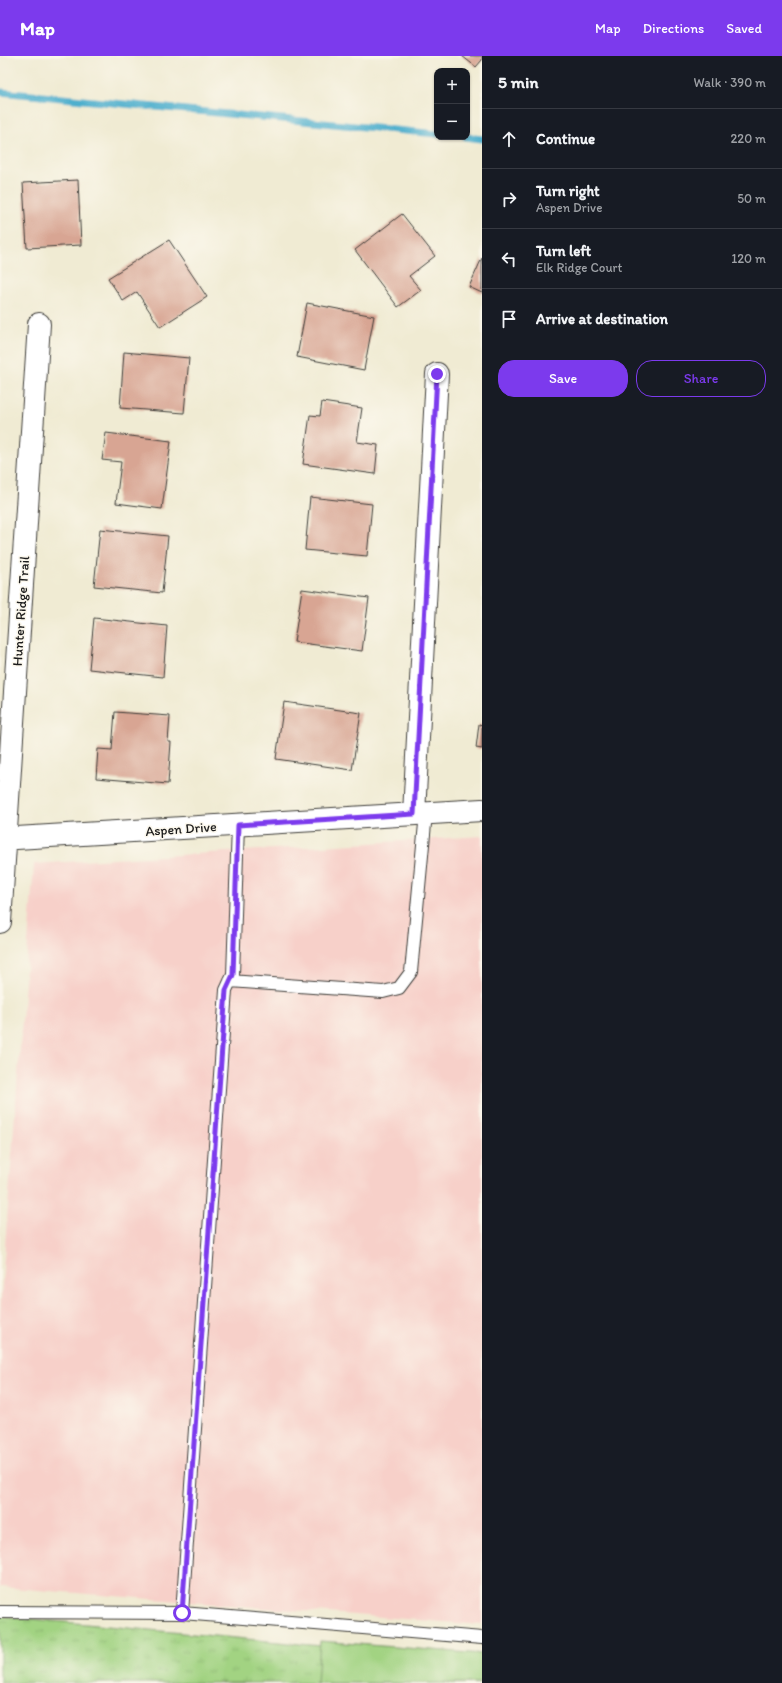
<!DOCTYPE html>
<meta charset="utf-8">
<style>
:root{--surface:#171b24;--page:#20242c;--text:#f1f3f6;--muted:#9ea1a6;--line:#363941;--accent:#7c3aed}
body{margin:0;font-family:Itim,sans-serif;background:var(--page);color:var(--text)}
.controls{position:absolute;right:12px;top:12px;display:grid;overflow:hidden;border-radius:8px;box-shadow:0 1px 3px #0004}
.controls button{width:36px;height:36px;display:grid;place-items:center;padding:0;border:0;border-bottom:1px solid var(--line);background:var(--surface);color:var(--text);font:20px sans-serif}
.stop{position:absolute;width:12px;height:12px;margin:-9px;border:3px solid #7c3aed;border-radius:50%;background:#fff}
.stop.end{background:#7c3aed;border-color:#fff;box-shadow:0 1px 4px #0008}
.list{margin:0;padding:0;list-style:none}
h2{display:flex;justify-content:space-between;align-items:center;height:52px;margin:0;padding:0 16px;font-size:17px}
h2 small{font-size:13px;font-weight:400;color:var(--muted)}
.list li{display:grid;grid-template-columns:26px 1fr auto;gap:12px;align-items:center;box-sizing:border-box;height:60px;padding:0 16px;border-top:1px solid var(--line)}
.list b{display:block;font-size:15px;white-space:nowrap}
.list p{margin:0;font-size:13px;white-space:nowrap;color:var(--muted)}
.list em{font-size:13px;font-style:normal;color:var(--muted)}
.actions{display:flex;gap:8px;padding:12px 16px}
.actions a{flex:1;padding:9px 0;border:1px solid var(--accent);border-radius:16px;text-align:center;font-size:14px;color:var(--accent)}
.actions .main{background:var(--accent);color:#fff}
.icon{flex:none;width:22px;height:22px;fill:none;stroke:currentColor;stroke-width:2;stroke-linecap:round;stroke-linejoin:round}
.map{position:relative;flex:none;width:482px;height:1627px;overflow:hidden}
header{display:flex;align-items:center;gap:24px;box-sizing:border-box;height:56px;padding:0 20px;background:var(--accent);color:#fff}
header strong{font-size:19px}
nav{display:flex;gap:22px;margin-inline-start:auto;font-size:14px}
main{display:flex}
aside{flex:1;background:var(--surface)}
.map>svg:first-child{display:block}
</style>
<header>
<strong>Map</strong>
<nav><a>Map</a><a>Directions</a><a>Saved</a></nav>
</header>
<main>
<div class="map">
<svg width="482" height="1627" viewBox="0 0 482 1627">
<defs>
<pattern id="grass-tufts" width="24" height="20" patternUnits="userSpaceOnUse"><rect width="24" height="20" fill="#a2d382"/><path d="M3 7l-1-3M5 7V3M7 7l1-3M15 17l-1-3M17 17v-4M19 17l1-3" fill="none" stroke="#8bb570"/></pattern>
</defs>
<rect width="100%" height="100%" fill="#fbf7ec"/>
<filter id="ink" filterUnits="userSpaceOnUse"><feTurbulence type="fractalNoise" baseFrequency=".025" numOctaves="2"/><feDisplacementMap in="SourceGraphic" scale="8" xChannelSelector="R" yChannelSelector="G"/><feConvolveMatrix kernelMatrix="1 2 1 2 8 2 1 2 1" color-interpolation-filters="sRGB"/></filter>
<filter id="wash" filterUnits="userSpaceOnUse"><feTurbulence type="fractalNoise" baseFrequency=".012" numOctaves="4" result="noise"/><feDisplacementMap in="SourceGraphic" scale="16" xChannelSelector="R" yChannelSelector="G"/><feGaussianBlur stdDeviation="0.9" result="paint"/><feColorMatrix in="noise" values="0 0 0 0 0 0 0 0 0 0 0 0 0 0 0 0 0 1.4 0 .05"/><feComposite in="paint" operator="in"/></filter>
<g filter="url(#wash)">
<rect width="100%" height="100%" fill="#f0ebd3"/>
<path fill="#f7d0c9" d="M 482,780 L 482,1569 L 0,1531 L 0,1256 L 34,808 Z"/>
<path fill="url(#grass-tufts)" stroke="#5f784f" d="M 0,1560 L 482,1605 L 482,1627 L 0,1627 Z"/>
<path fill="#a2d382" stroke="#5f784f" d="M 320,1585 L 482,1598 L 482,1627 L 317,1627 Z"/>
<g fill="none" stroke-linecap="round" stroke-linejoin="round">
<path stroke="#4eafcd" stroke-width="7" d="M 0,36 L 437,78
M 466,81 L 482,83"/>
</g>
<g id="blocks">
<path fill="#d8a593" d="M 462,0 L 482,0 L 482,4 L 476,11 Z
M 78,124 L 81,189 L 27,192 L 23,127 Z
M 402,158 L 435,200 L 409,220 L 421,234 L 398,251 L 355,194 Z
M 169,184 L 207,241 L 160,271 L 137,236 L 123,245 L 108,222 Z
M 482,202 L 482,237 L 469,231 Z
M 307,247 L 374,260 L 364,314 L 297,301 Z
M 124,296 L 189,302 L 184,357 L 120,352 Z
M 322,346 L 362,352 L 357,386 L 378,389 L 375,418 L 303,408 L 310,359 L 320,360 Z
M 106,377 L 171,385 L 162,453 L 116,447 L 121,406 L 102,404 Z
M 310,441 L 372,448 L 367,500 L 305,494 Z
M 100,473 L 168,480 L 162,537 L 94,530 Z
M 302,533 L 369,542 L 362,595 L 294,586 Z
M 94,562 L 167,570 L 163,621 L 89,613 Z
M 284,646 L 361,657 L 352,714 L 276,703 Z
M 115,656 L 170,660 L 168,686 L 171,686 L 168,728 L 96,722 L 98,693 L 112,694 Z
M 479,668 L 482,669 L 482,693 L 476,692 Z"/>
</g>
</g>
<g filter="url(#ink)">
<use href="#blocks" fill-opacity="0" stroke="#3c3b37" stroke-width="1"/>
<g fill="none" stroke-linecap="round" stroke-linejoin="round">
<g stroke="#3c3b37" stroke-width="14">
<path id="lane" d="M 230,925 L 383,936 L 399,932 L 411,916 L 426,757
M 0,1556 L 182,1557 L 482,1582
M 182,1557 L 226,934 L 233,919 L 238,769"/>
</g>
<g stroke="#3c3b37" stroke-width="24">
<path id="street" d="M 414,758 L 437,318
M 0,783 L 482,754
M 0,866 L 39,268"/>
</g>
<use href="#lane" stroke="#fff" stroke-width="12"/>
<use href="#street" stroke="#fff" stroke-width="22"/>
</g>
</g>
<g fill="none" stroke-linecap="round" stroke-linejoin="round" filter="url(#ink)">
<path stroke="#7c3aed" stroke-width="5" d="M 182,1557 L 226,934 L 233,919 L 238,769 L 414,758 L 437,318"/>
</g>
<g text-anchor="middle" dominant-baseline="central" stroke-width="3" stroke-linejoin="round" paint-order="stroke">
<g font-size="14" fill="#1c1c1c" stroke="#fbf7ec">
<text transform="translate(21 555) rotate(-86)">Hunter Ridge Trail</text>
<text transform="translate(181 773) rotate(-4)">Aspen Drive</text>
</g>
</g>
</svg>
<div class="controls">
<button>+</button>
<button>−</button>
</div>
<div class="stop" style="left:182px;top:1557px"></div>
<div class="stop end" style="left:437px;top:318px"></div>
</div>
<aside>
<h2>5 min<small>Walk · 390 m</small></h2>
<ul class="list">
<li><svg class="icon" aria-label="ahead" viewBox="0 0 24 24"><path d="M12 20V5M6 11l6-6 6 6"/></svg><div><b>Continue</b></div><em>220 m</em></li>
<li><svg class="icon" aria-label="right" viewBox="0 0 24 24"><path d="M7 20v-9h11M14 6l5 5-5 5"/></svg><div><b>Turn right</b><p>Aspen Drive</p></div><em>50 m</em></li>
<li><svg class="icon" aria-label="left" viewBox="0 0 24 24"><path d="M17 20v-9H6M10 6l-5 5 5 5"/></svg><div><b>Turn left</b><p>Elk Ridge Court</p></div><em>120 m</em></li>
<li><svg class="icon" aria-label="arrive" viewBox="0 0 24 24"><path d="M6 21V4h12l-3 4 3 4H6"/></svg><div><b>Arrive at destination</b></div></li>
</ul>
<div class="actions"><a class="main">Save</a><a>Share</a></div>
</aside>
</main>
